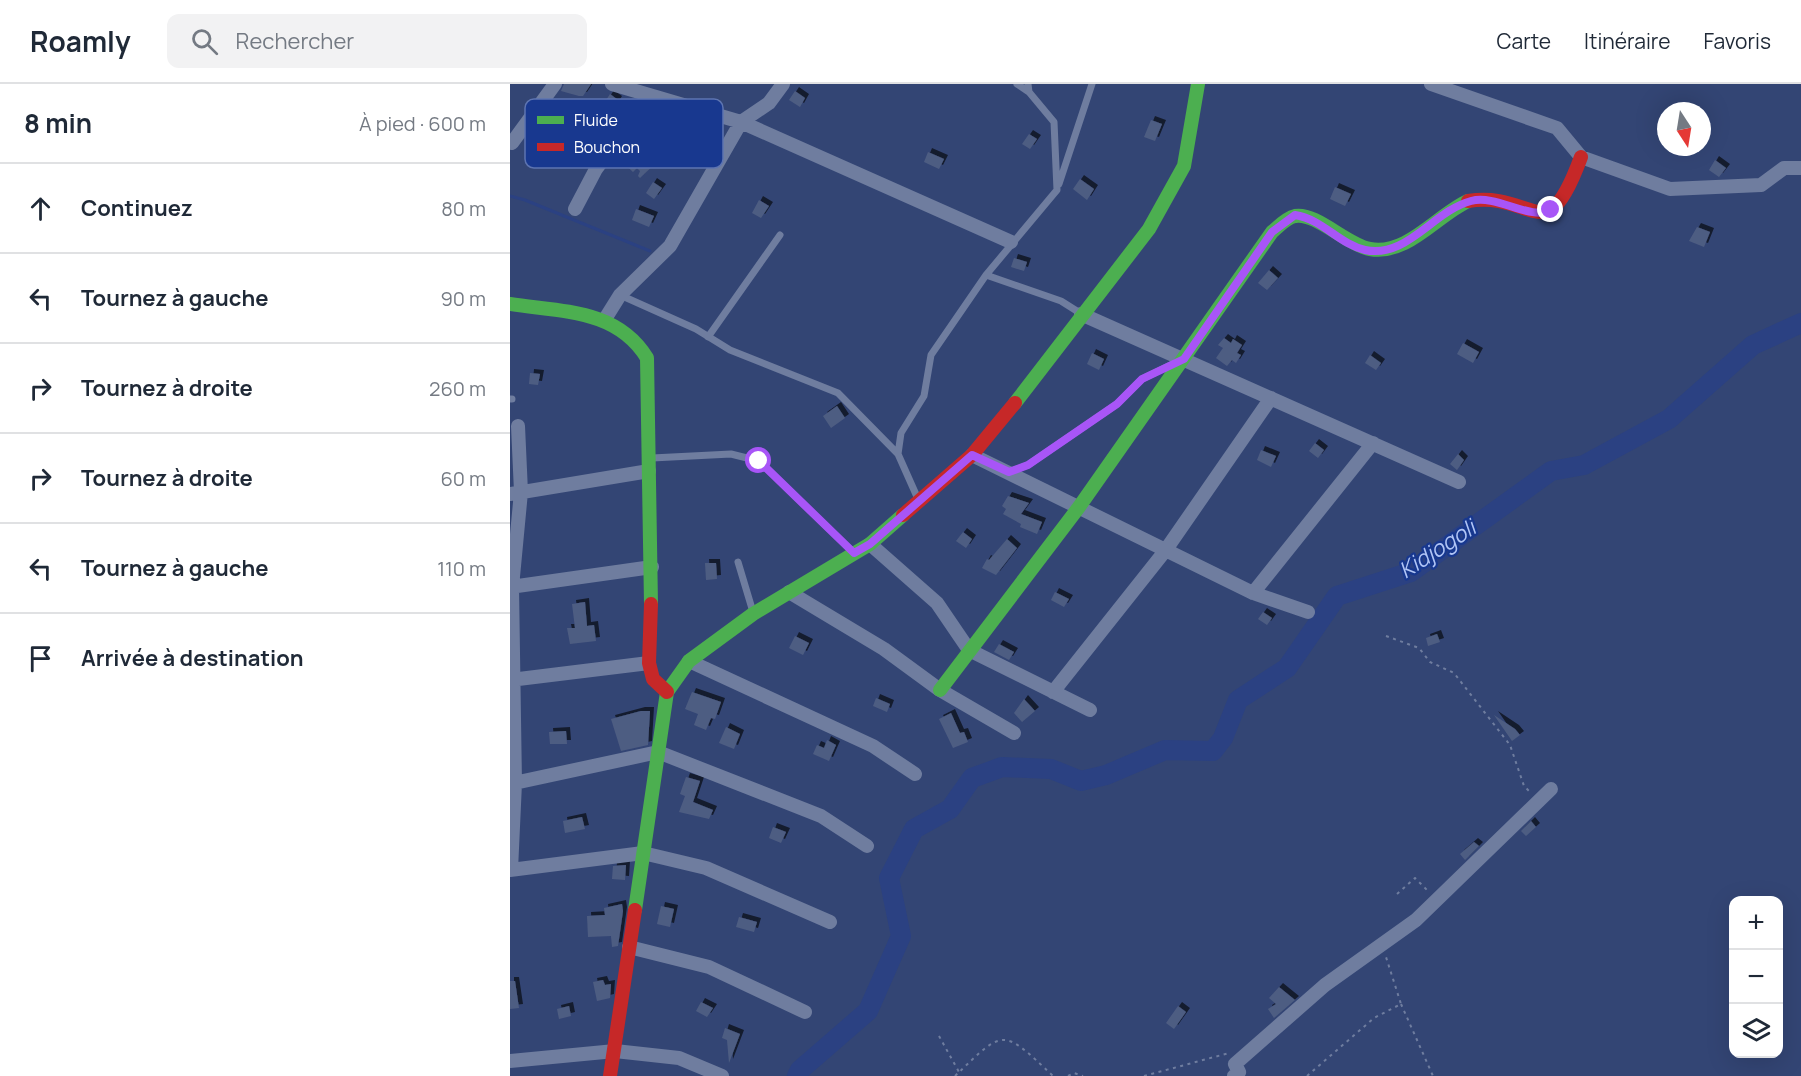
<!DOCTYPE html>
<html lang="fr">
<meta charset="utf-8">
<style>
:root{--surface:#fff;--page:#f2f2f3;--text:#1f2937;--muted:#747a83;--line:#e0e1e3}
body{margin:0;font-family:Manrope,sans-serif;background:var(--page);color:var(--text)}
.controls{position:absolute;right:18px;bottom:18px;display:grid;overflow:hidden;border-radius:12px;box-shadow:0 6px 24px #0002}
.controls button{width:54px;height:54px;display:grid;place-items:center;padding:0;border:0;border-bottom:2px solid var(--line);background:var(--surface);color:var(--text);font:30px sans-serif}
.compass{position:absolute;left:1147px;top:18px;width:54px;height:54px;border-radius:50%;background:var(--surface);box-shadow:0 6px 24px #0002;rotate:168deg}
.stop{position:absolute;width:18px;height:18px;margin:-14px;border:4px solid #a855f7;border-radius:50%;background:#fff}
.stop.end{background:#a855f7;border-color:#fff;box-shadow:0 2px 6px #0008}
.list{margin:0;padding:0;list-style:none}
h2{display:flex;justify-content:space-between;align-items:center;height:78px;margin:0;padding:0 24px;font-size:26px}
h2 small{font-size:20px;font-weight:400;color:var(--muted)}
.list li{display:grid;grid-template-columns:39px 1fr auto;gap:18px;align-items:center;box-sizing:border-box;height:90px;padding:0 24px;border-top:2px solid var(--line)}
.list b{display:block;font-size:22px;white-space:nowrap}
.list em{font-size:20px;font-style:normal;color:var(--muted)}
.icon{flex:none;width:33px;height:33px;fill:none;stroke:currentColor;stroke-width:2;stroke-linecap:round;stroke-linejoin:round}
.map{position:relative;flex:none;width:1291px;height:992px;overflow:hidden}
header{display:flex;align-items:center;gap:36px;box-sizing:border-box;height:84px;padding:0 30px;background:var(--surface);border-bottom:2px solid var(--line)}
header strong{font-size:28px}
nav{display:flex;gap:33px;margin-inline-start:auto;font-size:21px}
.search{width:420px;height:54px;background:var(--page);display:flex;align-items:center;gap:15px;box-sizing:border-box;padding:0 21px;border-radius:12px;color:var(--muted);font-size:22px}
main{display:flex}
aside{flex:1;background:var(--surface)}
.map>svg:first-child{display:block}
</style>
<header>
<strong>Roamly</strong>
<div class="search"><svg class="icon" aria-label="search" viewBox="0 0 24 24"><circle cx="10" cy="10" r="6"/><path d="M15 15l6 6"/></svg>Rechercher</div>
<nav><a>Carte</a><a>Itinéraire</a><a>Favoris</a></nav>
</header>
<main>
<aside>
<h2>8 min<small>À pied · 600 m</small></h2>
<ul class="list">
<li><svg class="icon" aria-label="ahead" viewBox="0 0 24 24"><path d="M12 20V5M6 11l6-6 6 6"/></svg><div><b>Continuez</b></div><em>80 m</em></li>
<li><svg class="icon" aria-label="left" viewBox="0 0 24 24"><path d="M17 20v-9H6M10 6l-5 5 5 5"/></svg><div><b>Tournez à gauche</b></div><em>90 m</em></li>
<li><svg class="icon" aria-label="right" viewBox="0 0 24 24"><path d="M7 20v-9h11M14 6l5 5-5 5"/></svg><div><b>Tournez à droite</b></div><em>260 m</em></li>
<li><svg class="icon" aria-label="right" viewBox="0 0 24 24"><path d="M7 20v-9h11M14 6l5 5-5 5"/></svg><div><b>Tournez à droite</b></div><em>60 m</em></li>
<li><svg class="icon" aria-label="left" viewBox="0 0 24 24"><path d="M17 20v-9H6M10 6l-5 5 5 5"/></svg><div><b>Tournez à gauche</b></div><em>110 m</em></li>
<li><svg class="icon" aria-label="arrive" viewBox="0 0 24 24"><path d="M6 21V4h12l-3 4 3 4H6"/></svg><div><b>Arrivée à destination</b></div></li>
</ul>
</aside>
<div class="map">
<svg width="1291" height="992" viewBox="0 0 1291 992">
<defs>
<filter id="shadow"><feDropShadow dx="4" dy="-4" stdDeviation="0" flood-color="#0009"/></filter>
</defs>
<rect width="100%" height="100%" fill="#334574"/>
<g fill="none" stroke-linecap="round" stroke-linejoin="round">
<path stroke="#2b4182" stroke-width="3" d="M 0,112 L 15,116 L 140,167"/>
<path stroke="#2b4182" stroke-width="20" d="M 287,992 L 290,986 L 358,927 L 391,852 L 379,794 L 404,745 L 440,725 L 462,694 L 492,683 L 541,685 L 571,697 L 596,691 L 655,666 L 703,667 L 713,654 L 728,616 L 777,584 L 827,512 L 901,488 L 1041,387 L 1074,381 L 1159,335 L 1243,261 L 1291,239"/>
</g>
<path fill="#4e5d82" filter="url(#shadow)" d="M 54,0 L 81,0 L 73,12 L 69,12 L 51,7 Z
M 285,7 L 295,14 L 290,23 L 279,16 Z
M 100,10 L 108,16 L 94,39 L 85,33 Z
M 641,36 L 652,40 L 645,57 L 634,53 Z
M 519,50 L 527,55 L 520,65 L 512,60 Z
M 148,59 L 163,68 L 154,82 L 147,78 L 130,94 L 128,92 L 130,87 L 127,84 L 123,88 L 108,74 L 120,61 L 137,76 Z
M 418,68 L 434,75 L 429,85 L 414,78 Z
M 1205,76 L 1216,84 L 1209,93 L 1199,86 Z
M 570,95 L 584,105 L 577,116 L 563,105 Z
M 143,98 L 152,104 L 144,115 L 136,109 Z
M 825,103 L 841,110 L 835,122 L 820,115 Z
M 249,116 L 259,122 L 251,134 L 242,129 Z
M 126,125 L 144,132 L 139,143 L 122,136 Z
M 1187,143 L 1200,148 L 1194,163 L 1179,157 Z
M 504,174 L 517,178 L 514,187 L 501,183 Z
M 759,186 L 768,194 L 757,206 L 748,199 Z
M 714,254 L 721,259 L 723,255 L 732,261 L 727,269 L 731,271 L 726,279 L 722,276 L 717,282 L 706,274 L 713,264 L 708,261 Z
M 953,259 L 969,268 L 963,279 L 947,270 Z
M 582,269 L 594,275 L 589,286 L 577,280 Z
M 860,271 L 871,279 L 866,286 L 855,279 Z
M 20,289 L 30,290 L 28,301 L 19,300 Z
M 327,322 L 335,334 L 321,344 L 313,332 Z
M 805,359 L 814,366 L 808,374 L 799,367 Z
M 751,366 L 766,372 L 761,383 L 747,376 Z
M 948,370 L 954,376 L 947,386 L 940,380 Z
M 498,412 L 519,419 L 511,430 L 532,438 L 527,450 L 510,443 L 511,440 L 493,430 L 496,425 L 492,422 Z
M 453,448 L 462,455 L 456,464 L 446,457 Z
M 497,455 L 507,464 L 486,491 L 472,484 L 477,475 L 479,476 Z
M 195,479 L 206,479 L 207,495 L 196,496 Z
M 545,508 L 559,515 L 554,523 L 541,516 Z
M 75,518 L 77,542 L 84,541 L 86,557 L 60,560 L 57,544 L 65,544 L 62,520 Z
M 753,528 L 762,534 L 757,541 L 748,535 Z
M 927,550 L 930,558 L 918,562 L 916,554 Z
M 285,552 L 299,559 L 293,571 L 279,564 Z
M 489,560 L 504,568 L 499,576 L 484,568 Z
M 182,608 L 211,618 L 205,635 L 201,634 L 196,646 L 184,641 L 188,630 L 175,625 Z
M 366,614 L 380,620 L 377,628 L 363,622 Z
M 514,615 L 525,627 L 512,638 L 504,629 Z
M 131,627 L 140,627 L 138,661 L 111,667 L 101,635 Z
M 441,629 L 450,649 L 454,648 L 458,658 L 443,664 L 429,635 Z
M 984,631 L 1005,645 L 1010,651 L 1002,657 Z
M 216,643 L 230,650 L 224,665 L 209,659 Z
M 56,647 L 57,660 L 40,660 L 39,648 Z
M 317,656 L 326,661 L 319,677 L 303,670 L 307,661 L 314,664 Z
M 176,693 L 190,697 L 183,718 L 203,726 L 199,735 L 169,728 L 175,712 L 170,710 Z
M 72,733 L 75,745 L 55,749 L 53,737 Z
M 1021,737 L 1026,743 L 1016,752 L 1011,747 Z
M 263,743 L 276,748 L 271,759 L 259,754 Z
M 964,758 L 969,762 L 955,776 L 950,770 Z
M 116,781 L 115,796 L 102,795 L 103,782 Z
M 112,820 L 113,827 L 108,862 L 102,863 L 101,852 L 78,853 L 77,832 L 95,831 L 94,824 Z
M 151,822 L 164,825 L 160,843 L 147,840 Z
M 229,833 L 247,838 L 244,848 L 226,843 Z
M 93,896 L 95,901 L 101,900 L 100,914 L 87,917 L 83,898 Z
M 0,897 L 5,897 L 9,924 L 0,925 Z
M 769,903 L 785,916 L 764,934 L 758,925 L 766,920 L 759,914 Z
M 191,918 L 203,924 L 197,933 L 186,927 Z
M 59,922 L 61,932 L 49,935 L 47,925 Z
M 668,922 L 676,928 L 664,945 L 656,939 Z
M 215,944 L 230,950 L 219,979 L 217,956 L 212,954 Z"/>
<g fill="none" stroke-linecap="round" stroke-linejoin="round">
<path stroke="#6f7d9f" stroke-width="2" stroke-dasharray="3 4.5" stroke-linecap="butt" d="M 876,552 L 909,564 L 920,578 L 944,589 L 1000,661 L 1014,702 L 1021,709
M 887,810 L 905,794 L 919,808
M 891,920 L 923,992
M 429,952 L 449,988
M 445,992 C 495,944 492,944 543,992
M 558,992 L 564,989 L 573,992
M 634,992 L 719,969
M 797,992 L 864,934 L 891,920 L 876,873"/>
<path stroke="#6f7d9f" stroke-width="7" d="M 507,0 L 519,8
M 549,100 L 582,0
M 476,191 L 551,217 L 570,229
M 110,211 L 186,245 L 220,266 L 328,309 L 388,370 L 408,415
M 198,253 L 270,151
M 0,315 L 2,315
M 388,370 L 391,349 L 414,312 L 421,271 L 476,191 L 547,106 L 544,38 L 519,8 L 518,0
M 142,374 L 221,370 L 249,377 L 344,469
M 499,388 L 518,381 L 607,320 L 632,295 L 663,280
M 228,478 L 243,528"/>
<path stroke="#6f7d9f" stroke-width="14" d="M 102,0 L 231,38 L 501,158
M 921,0 L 1047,44 L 1071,73 L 1160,105 L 1251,101 L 1274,84 L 1291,84
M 2,59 L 45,0
M 65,125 L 86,85 L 140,12
M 571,230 L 949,398
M 95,235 L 110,211 L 160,162 L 231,38 L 259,19 L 273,0
M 462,371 L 743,509 L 798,528
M 0,410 L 139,387
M 360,460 L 427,519 L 459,566 L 580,626
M 0,503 L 142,483
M 279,508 L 374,565 L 430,606 L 504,649
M 743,509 L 863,359
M 179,577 L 363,662 L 405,690
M 0,596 L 139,579
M 543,608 L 655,467 L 761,314
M 0,700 L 148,668 L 311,732 L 357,762
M 0,786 L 133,769 L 196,784 L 320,838
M 1,786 L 5,699 L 2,503 L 11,408 L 8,342
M 119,863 L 199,883 L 295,928
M 0,977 L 105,967 L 169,974 L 212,992
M 724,992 L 729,988 L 725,980 L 815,901 L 906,836 L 1041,705"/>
<path stroke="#4caf50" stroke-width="14" d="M 0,220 C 52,228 107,225 137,274 L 141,520
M 505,319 L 639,145 L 674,82 L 688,0
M 430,606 L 569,423 L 762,148 C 768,143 776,134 785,132 C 806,128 837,161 860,165 C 897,172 927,131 958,117
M 125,826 L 157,608 L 179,577 L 243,530 L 360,460 L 393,431"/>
<path stroke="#c62828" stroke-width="14" d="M 958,117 C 1025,106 1035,171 1071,73
M 393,431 L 462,371 L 505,319
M 141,520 L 139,579 L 143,595 L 157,608
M 100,992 L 125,826"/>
</g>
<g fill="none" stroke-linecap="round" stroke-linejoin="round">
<path stroke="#a855f7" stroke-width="8" d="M 249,377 L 344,469 L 360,460 L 462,371 L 499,388 L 518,381 L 607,320 L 632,295 L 674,275 L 762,148 L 785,131 C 812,135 829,160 855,166 C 897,175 923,127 961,117 C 987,110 1020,137 1041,126"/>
</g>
<g text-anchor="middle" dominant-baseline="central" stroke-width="4.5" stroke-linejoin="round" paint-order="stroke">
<g font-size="22" font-style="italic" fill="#b1c5f6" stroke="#18388f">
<text transform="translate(927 465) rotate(-33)">Kidjogoli</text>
</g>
</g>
<rect x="15" y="15" width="198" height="69" rx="9" fill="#18388f" stroke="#5d74b1" stroke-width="1.5"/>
<rect x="27" y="32" width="27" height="8" fill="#4caf50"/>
<rect x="27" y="59" width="27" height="8" fill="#c62828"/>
<g font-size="16" fill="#fff">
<text x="64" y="42">Fluide</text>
<text x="64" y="69">Bouchon</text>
</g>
</svg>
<div class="controls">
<button>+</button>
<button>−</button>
<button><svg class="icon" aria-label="layers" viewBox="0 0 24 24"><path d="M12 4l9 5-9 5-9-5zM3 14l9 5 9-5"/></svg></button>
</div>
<svg class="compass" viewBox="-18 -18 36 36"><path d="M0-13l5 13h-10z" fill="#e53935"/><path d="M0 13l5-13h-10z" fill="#747a83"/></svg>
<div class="stop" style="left:249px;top:377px"></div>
<div class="stop end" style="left:1041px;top:126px"></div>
</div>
</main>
